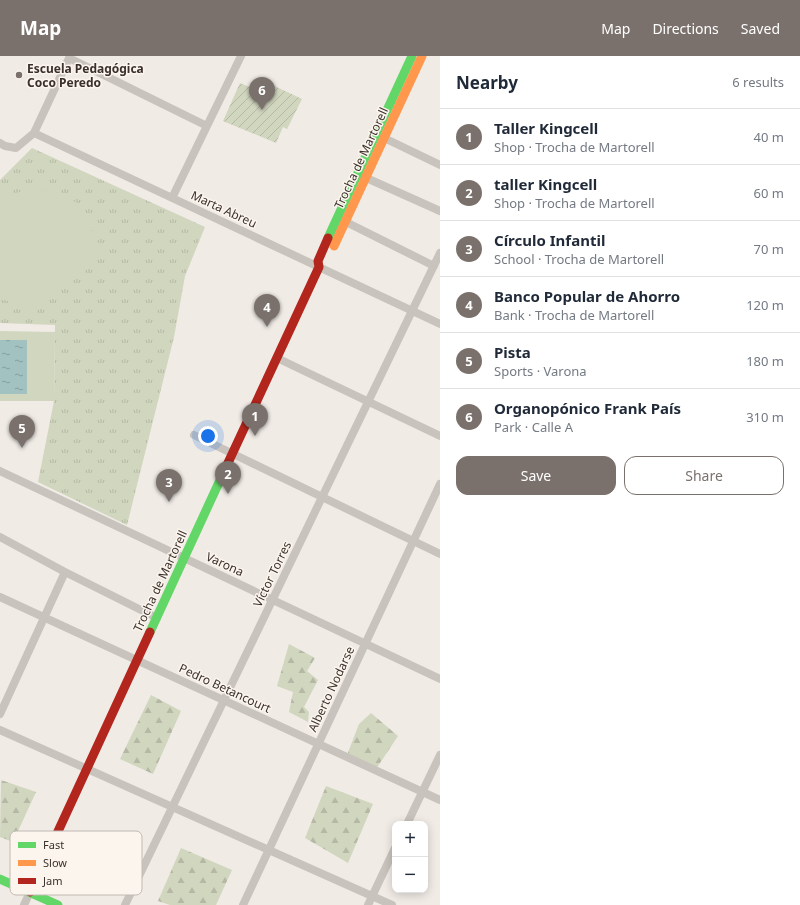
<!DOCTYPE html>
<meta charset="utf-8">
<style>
:root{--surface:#fff;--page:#f6f6f7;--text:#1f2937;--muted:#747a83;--line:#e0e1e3;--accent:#7a716c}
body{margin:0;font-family:"Noto Sans",sans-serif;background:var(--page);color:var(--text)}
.controls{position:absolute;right:12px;bottom:12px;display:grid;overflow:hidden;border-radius:8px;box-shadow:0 2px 10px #0003}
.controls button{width:36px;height:36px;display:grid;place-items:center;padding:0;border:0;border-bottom:1px solid var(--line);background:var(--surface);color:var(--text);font:20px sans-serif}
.you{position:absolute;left:208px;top:380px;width:14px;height:14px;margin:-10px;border:3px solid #fff;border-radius:50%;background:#1a73e8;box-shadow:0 0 0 6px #1a73e833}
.badge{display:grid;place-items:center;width:26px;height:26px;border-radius:50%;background:var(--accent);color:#fff;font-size:13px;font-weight:700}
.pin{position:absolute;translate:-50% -33px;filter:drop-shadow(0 1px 2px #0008)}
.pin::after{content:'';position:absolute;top:21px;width:14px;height:12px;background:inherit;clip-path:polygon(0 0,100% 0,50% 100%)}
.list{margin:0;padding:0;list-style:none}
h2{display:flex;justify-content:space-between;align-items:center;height:52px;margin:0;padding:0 16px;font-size:17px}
h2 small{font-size:13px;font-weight:400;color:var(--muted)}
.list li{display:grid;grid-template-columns:26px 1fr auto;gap:12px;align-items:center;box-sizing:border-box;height:56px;padding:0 16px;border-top:1px solid var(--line)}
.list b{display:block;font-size:15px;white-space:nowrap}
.list p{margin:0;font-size:13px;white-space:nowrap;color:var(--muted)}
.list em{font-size:13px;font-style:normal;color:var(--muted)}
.actions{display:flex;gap:8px;padding:12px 16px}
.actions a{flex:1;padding:9px 0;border:1px solid var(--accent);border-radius:12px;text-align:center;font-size:14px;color:var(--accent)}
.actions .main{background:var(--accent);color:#fff}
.map{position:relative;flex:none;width:440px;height:849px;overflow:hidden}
header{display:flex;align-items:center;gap:24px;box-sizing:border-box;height:56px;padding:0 20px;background:var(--accent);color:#fff}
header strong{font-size:19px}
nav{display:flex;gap:22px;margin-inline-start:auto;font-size:14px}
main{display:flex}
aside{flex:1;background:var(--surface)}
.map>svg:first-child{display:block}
</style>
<header>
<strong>Map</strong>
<nav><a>Map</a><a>Directions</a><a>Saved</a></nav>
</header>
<main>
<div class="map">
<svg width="440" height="849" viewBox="0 0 440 849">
<defs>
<pattern id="grass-tufts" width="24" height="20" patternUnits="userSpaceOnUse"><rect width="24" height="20" fill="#d1d6bf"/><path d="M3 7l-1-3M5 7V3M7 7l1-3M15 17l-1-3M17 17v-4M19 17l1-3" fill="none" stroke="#b4b8a4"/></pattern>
<pattern id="forest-firs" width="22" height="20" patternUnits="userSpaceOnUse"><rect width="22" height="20" fill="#d1d6bf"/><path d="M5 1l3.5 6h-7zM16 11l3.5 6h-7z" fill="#b4b8a4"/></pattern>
<pattern id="garden-furrows" width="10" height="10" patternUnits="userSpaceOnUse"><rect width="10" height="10" fill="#d1d6bf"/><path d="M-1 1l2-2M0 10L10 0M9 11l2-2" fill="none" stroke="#b4b8a4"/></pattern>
<pattern id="water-ripples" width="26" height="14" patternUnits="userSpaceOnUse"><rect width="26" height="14" fill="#a1c2c1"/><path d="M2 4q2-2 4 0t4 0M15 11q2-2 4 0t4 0" fill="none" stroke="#849e9d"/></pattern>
</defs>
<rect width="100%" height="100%" fill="#f0ebe5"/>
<path fill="url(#grass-tufts)" d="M 32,92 L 205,171 L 185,220 L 174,281 L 127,469 L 38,426 L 54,345 L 55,269 L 0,267 L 0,124 Z"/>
<path fill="url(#forest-firs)" d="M 289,588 L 315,602 L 307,615 L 318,624 L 304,651 L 309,656 L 308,666 L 289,656 L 293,636 L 277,630 Z
M 151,639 L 181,655 L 153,718 L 120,703 Z
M 371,657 L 398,680 L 376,713 L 347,699 L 359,668 Z
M 1,724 L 36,736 L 13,786 L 0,781 Z
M 326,730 L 373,748 L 348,807 L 305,782 Z
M 181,792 L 232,814 L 216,849 L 170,849 L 158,845 Z"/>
<path fill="#d1d6bf" d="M 35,131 L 76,146 L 102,193 L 49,243 L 27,254 L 3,243 L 0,235 L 0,142 Z
M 0,275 L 55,276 L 54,345 L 0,345 Z"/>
<path fill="url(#garden-furrows)" d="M 264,25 L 302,43 L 287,73 L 283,71 L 276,87 L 223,65 L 240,27 L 259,35 Z"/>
<path fill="url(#water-ripples)" d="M 0,284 L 27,284 L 27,338 L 0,338 Z"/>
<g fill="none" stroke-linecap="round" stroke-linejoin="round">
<path stroke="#c9c3be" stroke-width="8" d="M 69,2 L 207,70
M 34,77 L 440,268
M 380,80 L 440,109
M 0,87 L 5,90 L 16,92 L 34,77 L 70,0
M 362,120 L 440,155
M 172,142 L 241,0
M 342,164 L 434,210
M 277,302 L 440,380
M 194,379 L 440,498
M 0,415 L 440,623
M 0,481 L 65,516 L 157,562
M 0,541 L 440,744
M 0,658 L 65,516
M 0,674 L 392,849
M 407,768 L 440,699
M 24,849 L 30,836
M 125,849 L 440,197
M 243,849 L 440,428
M 368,849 L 395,792"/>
<path stroke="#63d668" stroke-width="9" d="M 328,182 L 412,0
M 150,576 L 221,422
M 0,823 L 58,849"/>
<path stroke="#ff974d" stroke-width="9" d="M 334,190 L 422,0"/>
<path stroke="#b3261e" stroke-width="9" d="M 221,422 L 319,211 L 318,205 L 328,182
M 30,836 L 150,576"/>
</g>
<circle fill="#7a716c" stroke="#fbf5ee" stroke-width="1.5" cx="19" cy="19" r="4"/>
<g text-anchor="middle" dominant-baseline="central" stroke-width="3" stroke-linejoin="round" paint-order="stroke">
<g font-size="12" font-weight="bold" fill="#3b302b" stroke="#fbf5ee" text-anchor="start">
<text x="27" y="12">Escuela Pedagógica<tspan x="27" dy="14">Coco Peredo</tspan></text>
</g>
<g font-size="12" fill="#3b302b" stroke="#fbf5ee">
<text transform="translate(361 102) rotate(-65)">Trocha de Martorell</text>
<text transform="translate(224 153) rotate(25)">Marta Abreu</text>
<text transform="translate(225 508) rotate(25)">Varona</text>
<text transform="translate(272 518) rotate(-64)">Víctor Torres</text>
<text transform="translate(160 525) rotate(-65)">Trocha de Martorell</text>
<text transform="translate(225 632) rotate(25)">Pedro Betancourt</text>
<text transform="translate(331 633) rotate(-65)">Alberto Nodarse</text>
</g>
</g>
<rect x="10" y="775" width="132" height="64" rx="6" fill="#fbf5ee" stroke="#c1bab4" stroke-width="1"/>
<rect x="18" y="786" width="18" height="6" fill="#63d668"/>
<rect x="18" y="804" width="18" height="6" fill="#ff974d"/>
<rect x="18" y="822" width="18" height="6" fill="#b3261e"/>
<g font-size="11" fill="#3b302b">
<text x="43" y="793">Fast</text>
<text x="43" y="811">Slow</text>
<text x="43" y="829">Jam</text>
</g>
</svg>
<div class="controls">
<button>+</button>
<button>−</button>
</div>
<div class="you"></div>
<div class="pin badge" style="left:255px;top:380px">1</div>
<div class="pin badge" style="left:228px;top:438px">2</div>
<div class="pin badge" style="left:169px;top:446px">3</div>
<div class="pin badge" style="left:267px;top:271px">4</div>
<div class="pin badge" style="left:22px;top:392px">5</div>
<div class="pin badge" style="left:262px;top:54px">6</div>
</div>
<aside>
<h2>Nearby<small>6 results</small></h2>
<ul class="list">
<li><span class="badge">1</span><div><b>Taller Kingcell</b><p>Shop · Trocha de Martorell</p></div><em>40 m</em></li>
<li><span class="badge">2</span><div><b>taller Kingcell</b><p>Shop · Trocha de Martorell</p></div><em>60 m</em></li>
<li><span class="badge">3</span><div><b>Círculo Infantil</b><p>School · Trocha de Martorell</p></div><em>70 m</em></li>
<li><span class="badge">4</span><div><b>Banco Popular de Ahorro</b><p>Bank · Trocha de Martorell</p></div><em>120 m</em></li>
<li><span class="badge">5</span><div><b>Pista</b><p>Sports · Varona</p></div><em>180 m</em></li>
<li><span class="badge">6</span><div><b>Organopónico Frank País</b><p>Park · Calle A</p></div><em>310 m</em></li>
</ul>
<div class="actions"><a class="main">Save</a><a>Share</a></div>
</aside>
</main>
